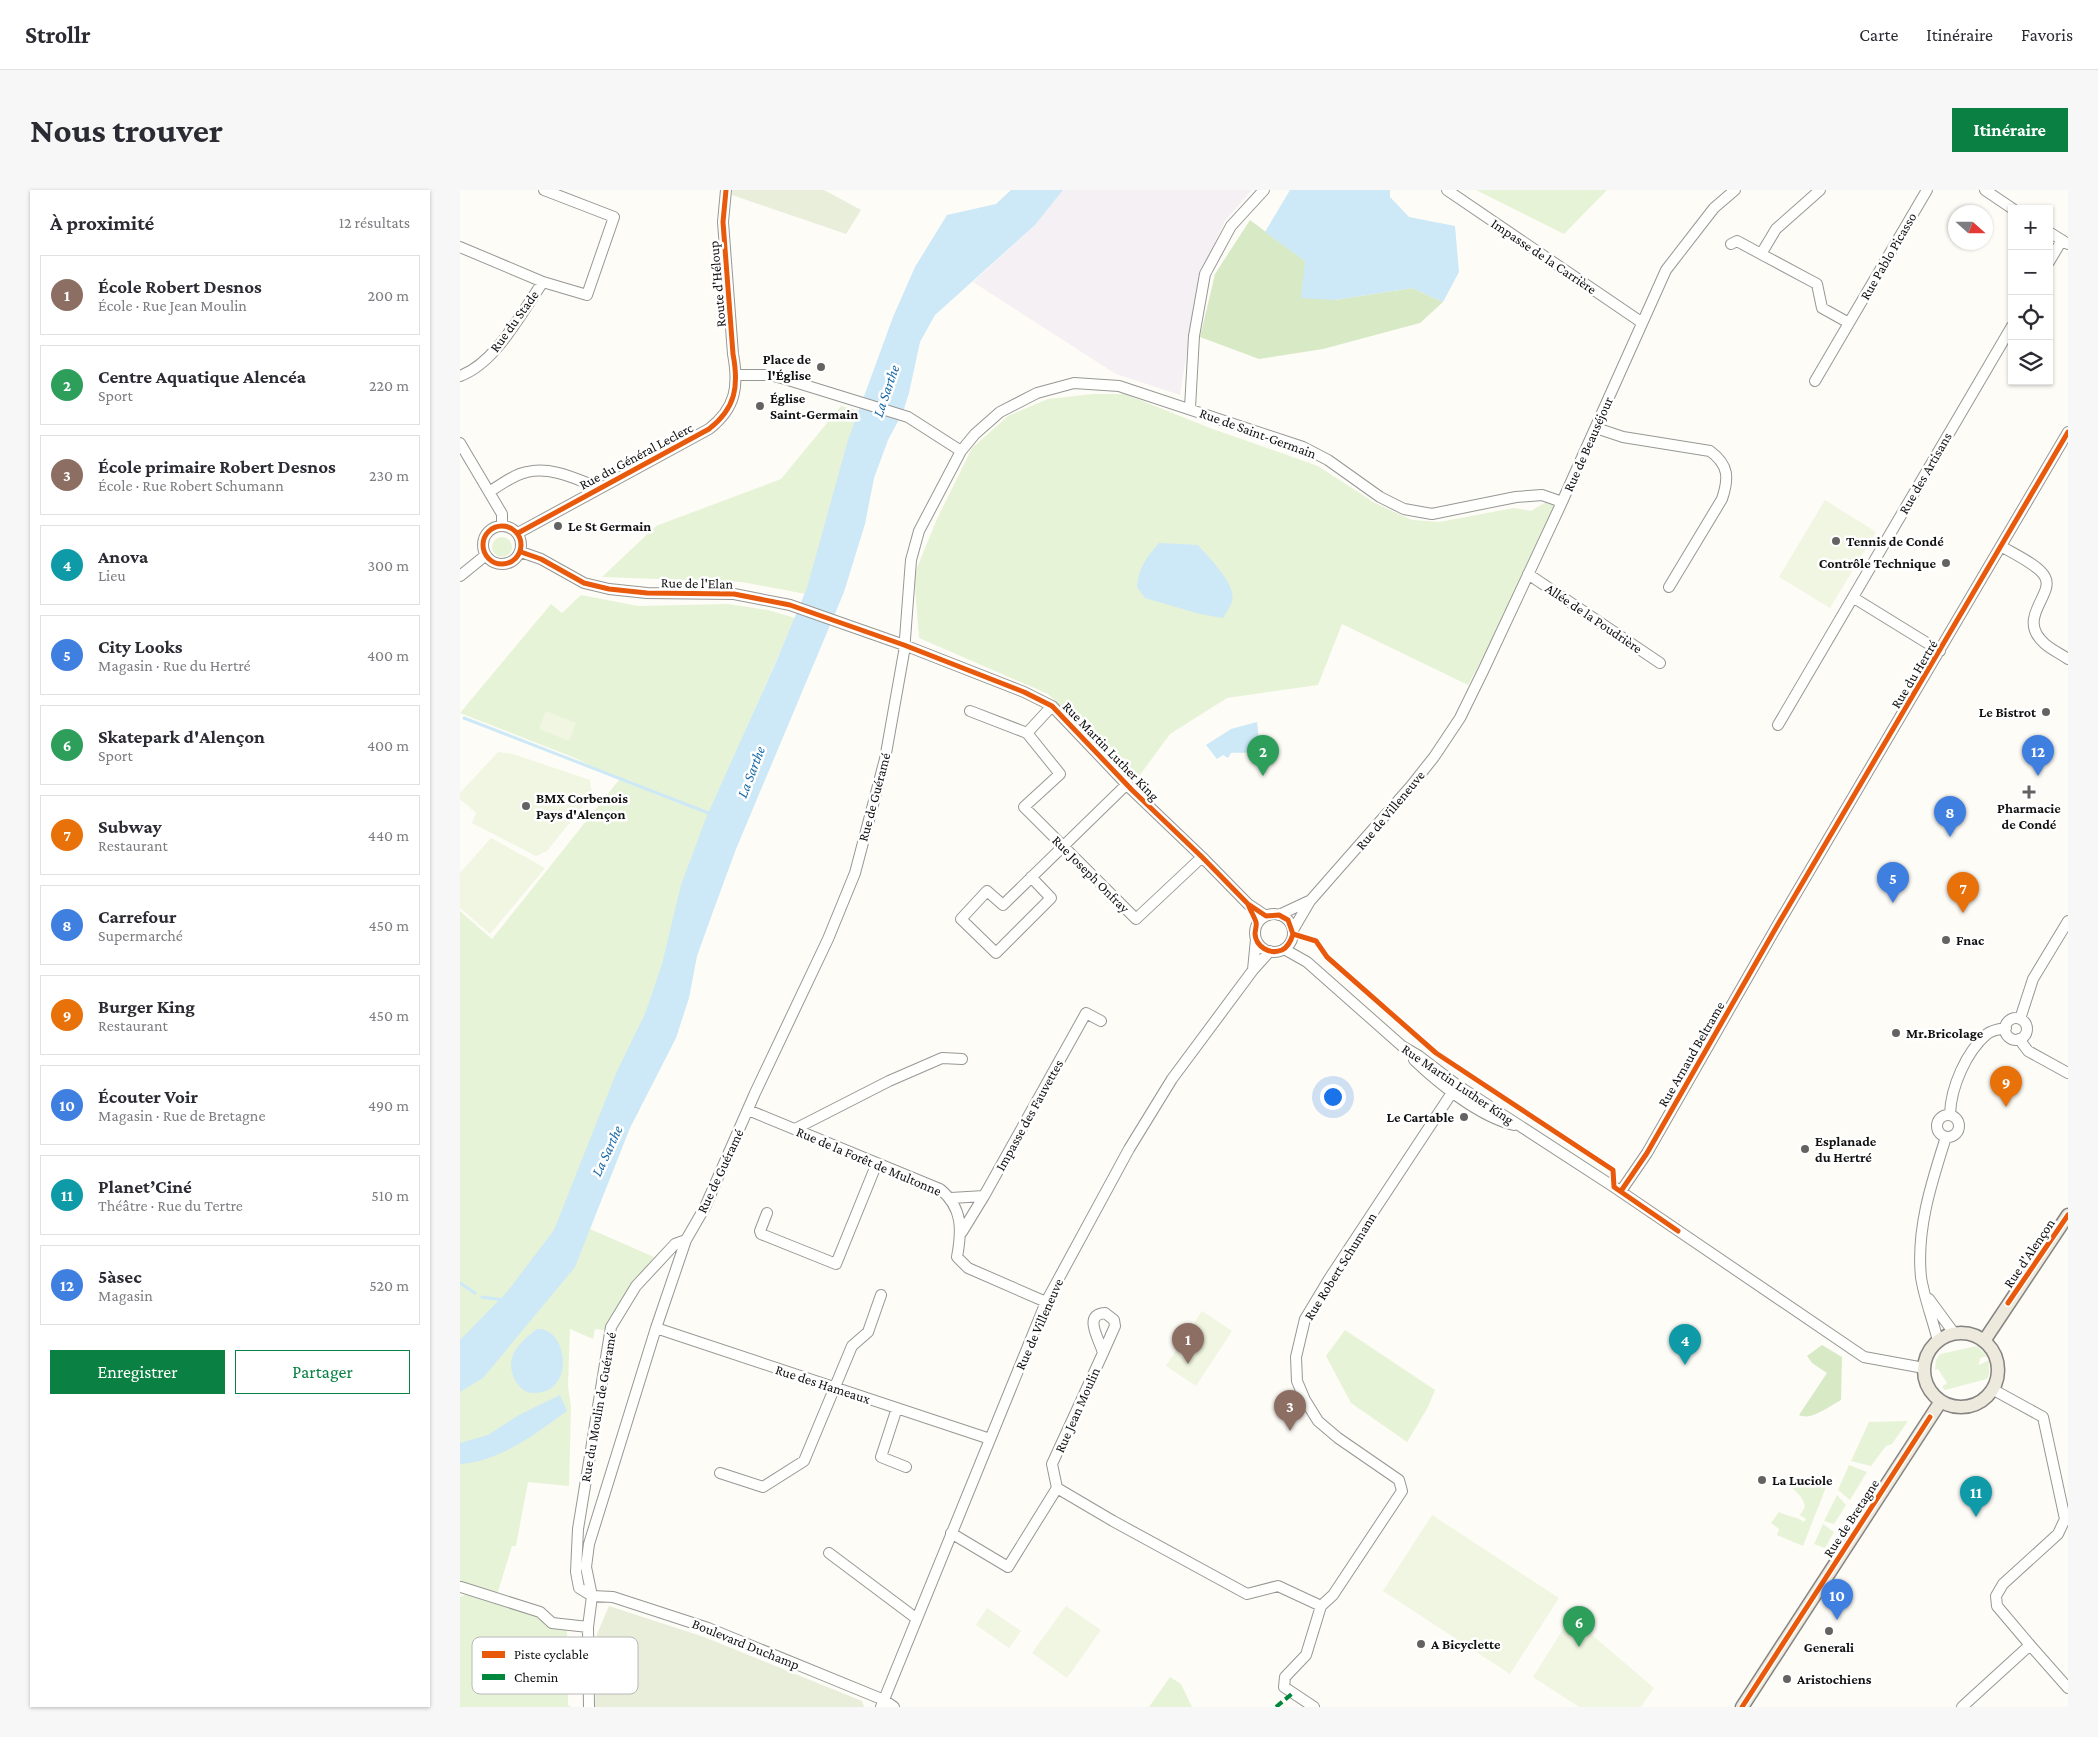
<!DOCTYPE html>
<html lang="fr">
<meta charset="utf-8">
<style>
:root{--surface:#fff;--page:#f7f7f7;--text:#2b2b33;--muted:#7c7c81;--line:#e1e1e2;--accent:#0b8043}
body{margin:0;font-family:"Crimson Pro",serif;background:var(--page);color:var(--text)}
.controls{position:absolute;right:15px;top:15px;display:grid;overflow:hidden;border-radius:0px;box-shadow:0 1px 4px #0004}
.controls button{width:45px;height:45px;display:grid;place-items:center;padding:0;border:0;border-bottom:1px solid var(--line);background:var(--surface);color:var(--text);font:25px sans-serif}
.compass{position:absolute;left:1488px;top:15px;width:45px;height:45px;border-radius:50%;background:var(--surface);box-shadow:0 1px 4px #0004;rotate:111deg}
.you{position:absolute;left:872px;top:906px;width:18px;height:18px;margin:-12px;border:4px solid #fff;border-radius:50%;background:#1a73e8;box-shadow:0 0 0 8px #1a73e833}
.badge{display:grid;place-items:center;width:32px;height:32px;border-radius:50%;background:var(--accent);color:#fff;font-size:16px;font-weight:700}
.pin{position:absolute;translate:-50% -41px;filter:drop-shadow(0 1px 2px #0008)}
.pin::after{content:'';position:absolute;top:26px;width:18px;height:15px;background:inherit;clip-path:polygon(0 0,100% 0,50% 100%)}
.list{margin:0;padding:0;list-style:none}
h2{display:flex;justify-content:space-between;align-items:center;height:65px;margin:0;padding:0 20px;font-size:21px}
h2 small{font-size:16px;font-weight:400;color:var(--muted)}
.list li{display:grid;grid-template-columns:32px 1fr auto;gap:15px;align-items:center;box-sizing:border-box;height:80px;margin:0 10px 10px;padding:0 10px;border:1px solid var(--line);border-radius:0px}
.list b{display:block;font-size:19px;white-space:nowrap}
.list p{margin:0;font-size:16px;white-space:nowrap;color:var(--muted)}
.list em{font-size:16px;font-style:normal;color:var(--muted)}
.actions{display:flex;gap:10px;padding:15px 20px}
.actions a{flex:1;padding:11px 0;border:1px solid var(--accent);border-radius:0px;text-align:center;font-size:18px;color:var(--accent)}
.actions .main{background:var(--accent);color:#fff}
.icon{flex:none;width:28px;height:28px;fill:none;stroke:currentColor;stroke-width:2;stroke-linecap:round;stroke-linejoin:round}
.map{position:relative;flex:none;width:1608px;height:1517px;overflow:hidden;border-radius:0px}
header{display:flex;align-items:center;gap:30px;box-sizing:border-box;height:70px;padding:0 25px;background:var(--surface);border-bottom:1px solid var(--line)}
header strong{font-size:24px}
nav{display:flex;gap:28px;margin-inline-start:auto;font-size:18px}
.intro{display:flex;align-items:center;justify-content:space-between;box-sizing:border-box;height:120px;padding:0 30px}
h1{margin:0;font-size:35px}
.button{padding:12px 22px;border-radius:0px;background:var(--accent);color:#fff;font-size:18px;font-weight:700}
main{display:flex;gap:30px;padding:0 30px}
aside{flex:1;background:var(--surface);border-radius:0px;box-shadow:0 1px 4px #0004}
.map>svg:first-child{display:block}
</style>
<header>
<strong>Strollr</strong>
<nav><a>Carte</a><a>Itinéraire</a><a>Favoris</a></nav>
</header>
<div class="intro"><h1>Nous trouver</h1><a class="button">Itinéraire</a></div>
<main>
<aside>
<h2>À proximité<small>12 résultats</small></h2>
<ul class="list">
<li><span class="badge" style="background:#8d6e63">1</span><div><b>École Robert Desnos</b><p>École · Rue Jean Moulin</p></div><em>200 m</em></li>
<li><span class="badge" style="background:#2e9e5b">2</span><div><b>Centre Aquatique Alencéa</b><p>Sport</p></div><em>220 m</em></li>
<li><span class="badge" style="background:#8d6e63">3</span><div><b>École primaire Robert Desnos</b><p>École · Rue Robert Schumann</p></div><em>230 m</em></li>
<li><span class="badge" style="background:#0f9aa8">4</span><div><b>Anova</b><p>Lieu</p></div><em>300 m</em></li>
<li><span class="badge" style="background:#3f7fe0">5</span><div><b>City Looks</b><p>Magasin · Rue du Hertré</p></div><em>400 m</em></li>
<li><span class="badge" style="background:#2e9e5b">6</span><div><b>Skatepark d'Alençon</b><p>Sport</p></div><em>400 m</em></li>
<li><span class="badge" style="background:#e8710a">7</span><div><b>Subway</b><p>Restaurant</p></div><em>440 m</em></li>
<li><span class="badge" style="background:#3f7fe0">8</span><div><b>Carrefour</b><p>Supermarché</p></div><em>450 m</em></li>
<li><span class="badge" style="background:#e8710a">9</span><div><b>Burger King</b><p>Restaurant</p></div><em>450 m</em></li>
<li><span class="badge" style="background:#3f7fe0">10</span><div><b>Écouter Voir</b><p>Magasin · Rue de Bretagne</p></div><em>490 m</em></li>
<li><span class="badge" style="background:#0f9aa8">11</span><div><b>Planet’Ciné</b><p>Théâtre · Rue du Tertre</p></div><em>510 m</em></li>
<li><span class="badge" style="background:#3f7fe0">12</span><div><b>5àsec</b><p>Magasin</p></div><em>520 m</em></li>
</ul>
<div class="actions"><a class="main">Enregistrer</a><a>Partager</a></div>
</aside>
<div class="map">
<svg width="1608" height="1517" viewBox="0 0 1608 1517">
<rect width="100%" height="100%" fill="#fdfcf7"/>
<path fill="#f5f0f3" d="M 603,0 L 792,0 L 764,32 L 737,96 L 720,205 L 656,184 L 513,92 L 575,35 Z"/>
<path fill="#e7f3d7" d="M 1016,0 L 1147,0 L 1104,44 Z
M 633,204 L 665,204 L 750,238 L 858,276 L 915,313 L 952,330 L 979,332 L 1054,318 L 1071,321 L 1091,309 L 1102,312 L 1068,384 L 1008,495 L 882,434 L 858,495 L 767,508 L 710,544 L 677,589 L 588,504 L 459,448 L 454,385 L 477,329 L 512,258 L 548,226 L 588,209 Z
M 381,216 L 403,222 L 351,405 L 282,392 L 142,387 L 196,336 L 321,289 Z
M32 357a10 10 0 1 1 20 0a10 10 0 1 1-20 0Z
M 121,405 L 178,416 L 268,414 L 308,420 L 335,428 L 250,621 L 130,1039 L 194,1067 L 144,1140 L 135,1139 L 133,1149 L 110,1139 L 108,1196 L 111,1217 L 109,1296 L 68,1292 L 56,1356 L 52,1356 L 36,1408 L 0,1391 L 0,721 L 32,749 L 159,590 L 115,568 L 0,523 L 91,414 L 102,423 Z
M 885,1140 L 975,1200 L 968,1217 L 947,1252 L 891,1213 L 866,1166 Z
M 1517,1156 L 1527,1166 L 1520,1168 L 1519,1175 L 1529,1170 L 1529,1184 L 1527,1189 L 1485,1200 L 1482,1197 L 1487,1193 L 1478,1179 L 1475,1180 L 1476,1170 L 1480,1164 Z
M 1448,1231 L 1432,1254 L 1426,1256 L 1411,1276 L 1391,1271 L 1409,1232 Z
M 1389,1275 L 1407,1282 L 1390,1310 L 1378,1300 Z
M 1370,1287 L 1343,1356 L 1317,1345 L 1319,1339 L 1311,1333 L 1319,1322 C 1328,1327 1336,1326 1344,1332 L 1346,1329 L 1340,1325 L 1345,1317 C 1343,1303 1331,1300 1324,1289 Z
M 1377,1305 L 1386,1315 L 1374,1334 L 1364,1331 Z
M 1363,1334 L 1374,1342 L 1365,1358 L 1354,1354 Z
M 6,1404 L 80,1422 L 107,1435 L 108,1515 L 111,1517 L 0,1517 L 0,1407 Z
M 710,1487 L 721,1494 L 732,1517 L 689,1517 Z"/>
<path fill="#d8eac5" d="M 790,30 L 845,71 L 874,110 L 952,98 L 983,112 L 960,133 L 863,159 L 799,169 L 740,147 L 755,84 Z
M 1362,1155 L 1382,1167 L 1381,1210 C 1369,1216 1352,1231 1339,1225 L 1367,1183 L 1352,1173 L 1347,1166 Z"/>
<path fill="#e9eedb" d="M 272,0 L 364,0 L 401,20 L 386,44 L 272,5 Z
M 149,1416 L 244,1447 L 402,1511 L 404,1517 L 135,1517 L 137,1444 Z"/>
<path fill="#f0f6e1" d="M 1365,310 L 1416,342 L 1370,418 L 1319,387 Z
M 86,521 L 116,533 L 109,551 L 79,539 Z
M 38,562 L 53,564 L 130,590 L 132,605 L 87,661 L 76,666 L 12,633 L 16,623 L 0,609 L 0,603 Z
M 31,648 L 85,678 L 30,744 L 0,718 L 0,683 Z
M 742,1121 L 772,1141 L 736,1196 L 706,1176 Z
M 972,1325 L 1099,1408 L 1050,1484 L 923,1401 Z
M 606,1416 L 641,1440 L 607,1488 L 572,1463 Z
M 527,1418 L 561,1441 L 549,1458 L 516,1435 Z
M 1111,1427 L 1194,1498 L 1181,1517 L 1119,1517 L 1073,1487 Z"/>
<path fill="#cde8f7" d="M 551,0 L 603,0 L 575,35 L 475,125 L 460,152 L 449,203 L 443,222 L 428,250 L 414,288 L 405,334 L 384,402 L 276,659 L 251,727 L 237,766 L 229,808 L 216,848 L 170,938 L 115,1077 L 23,1188 L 0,1202 L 0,1150 L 47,1102 L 94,1040 L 157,881 L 185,824 L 202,774 L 221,695 L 246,628 L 316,472 L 347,398 L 388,250 L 433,127 L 455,77 L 487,25 L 536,14 Z
M 830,0 L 930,0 L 930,7 L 949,27 L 995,36 L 999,82 L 983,112 L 952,98 L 874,110 L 841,108 L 845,71 L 805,42 Z
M 699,353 L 738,355 C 748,367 777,394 772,411 C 771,416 766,423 763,428 L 740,424 L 685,408 L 677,397 C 678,378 687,367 699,353 Z
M 797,532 L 799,550 L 795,551 L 791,561 C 785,564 778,562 771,563 L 768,568 L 763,565 L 757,569 L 746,555 L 771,539 Z
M 77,1139 C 107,1136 117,1203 74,1203 C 58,1203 48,1182 52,1168 C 55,1156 68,1146 77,1139 Z
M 100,1205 L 107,1221 C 75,1244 41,1271 0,1274 L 0,1253 L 28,1245 L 59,1225 Z"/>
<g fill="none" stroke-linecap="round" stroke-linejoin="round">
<path stroke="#cde8f7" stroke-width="3" d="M 4,528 L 251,624
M 0,1093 L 15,1103
M 22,1107 L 44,1110"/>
<g stroke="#979795" stroke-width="12">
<path id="minor" d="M 987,0 L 1181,132
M 1360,0 L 1316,39 L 1301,64 L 1357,94 L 1362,118 L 1389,133 L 1467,0
M 1525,0 L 1553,19
M 1589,42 L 1608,54
M 1271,54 L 1277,51 L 1301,64
M 0,57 L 83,92 L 127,105 L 154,27 L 84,0
M 1589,72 L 1602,50
M 277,185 L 310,185 L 325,189 L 448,227 L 501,261
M 0,186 C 36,173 61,123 83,92
M 1355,191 L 1389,133
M 730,218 L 734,146 L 745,84 L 771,36 L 804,0
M 1136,238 L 1163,247 L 1250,261 C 1269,275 1269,288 1262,309 L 1209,397
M 0,253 L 42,324 L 42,335
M 29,302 C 40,295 55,284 67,282 C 92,276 118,290 140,298
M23 355a19 19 0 1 1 38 0a19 19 0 1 1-38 0Z
M 58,343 L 249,239 C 276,218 279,196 273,164 L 263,32 L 266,0
M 1541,356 C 1552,363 1579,375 1585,387 C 1595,405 1555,428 1585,454 C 1592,460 1601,464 1608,469
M 61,362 L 81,369 L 124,393 L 149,399 L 187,403 L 274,404 L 330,415 L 444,455 L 564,502 L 592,516 L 672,600 L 742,667 L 788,714 L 806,726
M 1068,384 L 1200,473
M 0,386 L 26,365
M 1394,408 L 1480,461
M 510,521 L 567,543 L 600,584 L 564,617 L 676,729 L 742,667
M 1318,535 L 1552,136
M 567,543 L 592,516
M 571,687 L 591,708 L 536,763 L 501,729 L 527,701 L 543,715 L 667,594
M795 743a19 19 0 1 1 38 0a19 19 0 1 1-38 0Z
M 819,725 L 849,711
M 833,740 L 850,711 L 951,596 L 974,567 L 1000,528 L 1024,479 L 1102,312 L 1206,80 L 1254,18 L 1275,0
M 824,759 L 847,772 L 942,856 L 959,866 L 997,895 L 1154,997 L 1404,1167 L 1464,1178
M 793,780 L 796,749
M1545 839a11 11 0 1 1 22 0a11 11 0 1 1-22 0Z
M 1560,829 L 1573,789 L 1608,731
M 1559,849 L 1568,861 L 1608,883
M 954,870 C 979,894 1020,927 1054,935
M 288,920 L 480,999 C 503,1018 502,1040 497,1067 L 508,1078 L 586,1112
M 1490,924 C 1491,897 1506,862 1527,844 C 1532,840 1540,839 1546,838
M1477 936a11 11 0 1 1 22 0a11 11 0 1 1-22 0Z
M 335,939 L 429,891 L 482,868 L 502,869
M 1161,1001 L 1187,963 L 1317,736 L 1608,242
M 491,1008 L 524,1006
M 307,1023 L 300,1041 L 301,1044 L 376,1074 L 417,973
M 502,1042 L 524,1006 L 626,823 L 641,831
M 226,1050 L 215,1054 L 176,1096 L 151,1137 L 118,1339 L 116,1382 L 119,1398 L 132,1406 L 153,1407 L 248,1438 L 424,1510 L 434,1517
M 1469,1109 L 1494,1143
M 196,1138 L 530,1249
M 1478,1151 C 1473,1130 1464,1108 1461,1087 C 1456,1039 1472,991 1486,947
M 437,1218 L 421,1267 L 446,1277
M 260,1283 L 303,1297 L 344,1271 L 392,1156 L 408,1142 L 421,1105
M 597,1298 L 653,1331 L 787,1404 L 818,1396 L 861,1416
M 491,1343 L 548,1377 L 597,1298 L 592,1274 L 643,1163 L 655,1136 L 654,1130 L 645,1123 C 622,1125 640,1150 643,1163
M 369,1363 L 457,1429
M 1,1397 L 80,1422 L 92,1433 L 128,1437
M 861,1416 L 873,1405 L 942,1301 L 939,1290 L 878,1248 L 858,1231 L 845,1210 L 837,1191 L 836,1167 L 845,1129 L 869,1089 L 997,895
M 1570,1455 L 1608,1498
M 129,1517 L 128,1437 L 132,1406 L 126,1377 L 129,1354 L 196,1138 L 226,1050 L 245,1017 L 295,903 L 368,749 L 395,683 L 425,569 L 444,462 L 451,370 L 459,341 L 501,261 L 515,244 L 540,222 L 577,203 L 614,193 L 659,196 L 843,257 L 868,270 L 920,307 L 944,319 L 972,324 L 1056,307 L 1082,305 L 1102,312
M 421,1517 L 586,1112 L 669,959 L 712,889 L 793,780 L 810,761
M 854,1517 L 824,1497 L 825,1487 L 846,1465 L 861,1416
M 1502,1517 L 1570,1455 L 1537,1416 L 1536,1406 L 1543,1394 L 1598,1344 L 1605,1329 L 1583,1227 L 1532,1199"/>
</g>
<g stroke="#858482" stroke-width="15">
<path id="major" d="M1464 1180a37 37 0 1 1 74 0a37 37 0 1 1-74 0Z
M 1524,1151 L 1608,1025
M 1282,1517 L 1481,1211"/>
</g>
<use href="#minor" stroke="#fffffe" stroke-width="10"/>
<use href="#major" stroke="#ede9dc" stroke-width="12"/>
<path stroke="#00873e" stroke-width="4" stroke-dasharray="8 4" stroke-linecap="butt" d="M 816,1517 L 833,1503"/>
<g stroke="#fff" stroke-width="8">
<path id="cycleway" d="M23 355a19 19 0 1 1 38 0a19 19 0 1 1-38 0Z
M 58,343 L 249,239 C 276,218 279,196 273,164 L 263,32 L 266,0
M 61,362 L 81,369 L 124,393 L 149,399 L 187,403 L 274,404 L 330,415 L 444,455 L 564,502 L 592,516 L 672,600 L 742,667 L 788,714 L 806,726 L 819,725 L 828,730 L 833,744 C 831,751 828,757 822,760 C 810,765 796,757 795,744 C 795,740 797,736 796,732 C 794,726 790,720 788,714
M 833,744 L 856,751 L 867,767 L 976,863 L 1153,980 L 1154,997 L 1218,1041
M 1161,1001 L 1187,963 L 1317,736 L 1608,242
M 1548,1113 L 1608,1025
M 1282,1517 L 1470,1227"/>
</g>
<use href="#cycleway" stroke="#e8590c" stroke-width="5"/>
</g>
<g fill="#646362" stroke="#fff" stroke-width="2">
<circle cx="361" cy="177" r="5"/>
<circle cx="300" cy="216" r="5"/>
<circle cx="98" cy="336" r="5"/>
<circle cx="1376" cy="351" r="5"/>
<circle cx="1486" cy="373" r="5"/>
<circle cx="1586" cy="522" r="5"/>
<path d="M1566.5 594.5h5v5h5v5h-5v5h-5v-5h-5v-5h5z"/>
<circle cx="66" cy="616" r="5"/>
<circle cx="1486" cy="750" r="5"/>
<circle cx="1436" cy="843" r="5"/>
<circle cx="1004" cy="927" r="5"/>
<circle cx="1345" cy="959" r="5"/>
<circle cx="1302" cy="1290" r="5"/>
<circle cx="1369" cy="1441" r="5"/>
<circle cx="961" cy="1454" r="5"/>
<circle cx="1327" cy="1489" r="5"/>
</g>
<g text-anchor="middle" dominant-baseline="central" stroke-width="5" stroke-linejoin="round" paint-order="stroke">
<g font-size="14" fill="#111" stroke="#fff">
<text transform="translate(1084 66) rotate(34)">Impasse de la Carrière</text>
<text transform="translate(1428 66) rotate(-60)">Rue Pablo Picasso</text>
<text transform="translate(257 94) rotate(-95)">Route d'Héloup</text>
<text transform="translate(54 131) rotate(-54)">Rue du Stade</text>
<text transform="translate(798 243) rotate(20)">Rue de Saint-Germain</text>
<text transform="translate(1128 254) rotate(-66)">Rue de Beauséjour</text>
<text transform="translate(176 266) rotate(-28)">Rue du Général Leclerc</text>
<text transform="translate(1465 283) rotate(-60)">Rue des Artisans</text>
<text transform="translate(237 393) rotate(1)">Rue de l'Elan</text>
<text transform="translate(1134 428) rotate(34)">Allée de la Poudrière</text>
<text transform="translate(1454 484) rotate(-59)">Rue du Hertré</text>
<text transform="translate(651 561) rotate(46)">Rue Martin Luther King</text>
<text transform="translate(414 607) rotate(-75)">Rue de Guéramé</text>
<text transform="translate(930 620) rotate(-50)">Rue de Villeneuve</text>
<text transform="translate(631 684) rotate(45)">Rue Joseph Onfray</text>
<text transform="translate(1231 864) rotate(-60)">Rue Arnaud Beltrame</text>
<text transform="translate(998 894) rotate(34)">Rue Martin Luther King</text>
<text transform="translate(569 925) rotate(-61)">Impasse des Fauvettes</text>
<text transform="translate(409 971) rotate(23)">Rue de la Forêt de Multonne</text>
<text transform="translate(260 981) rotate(-65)">Rue de Guéramé</text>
<text transform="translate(1569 1063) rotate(-56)">Rue d'Alençon</text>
<text transform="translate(880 1076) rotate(-58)">Rue Robert Schumann</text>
<text transform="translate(579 1134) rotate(-66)">Rue de Villeneuve</text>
<text transform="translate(363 1194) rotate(18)">Rue des Hameaux</text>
<text transform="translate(138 1217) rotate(-80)">Rue du Moulin de Guéramé</text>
<text transform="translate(617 1220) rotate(-66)">Rue Jean Moulin</text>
<text transform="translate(1391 1328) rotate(-57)">Rue de Bretagne</text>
<text transform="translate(286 1454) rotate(22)">Boulevard Duchamp</text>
</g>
<g font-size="14" font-weight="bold" fill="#111" stroke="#fff" text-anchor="start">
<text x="351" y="169" text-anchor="end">Place de<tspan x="351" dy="16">l'Église</tspan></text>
<text x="310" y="208">Église<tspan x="310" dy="16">Saint-Germain</tspan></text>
<text x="108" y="336">Le St Germain</text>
<text x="1386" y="351">Tennis de Condé</text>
<text x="1476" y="373" text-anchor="end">Contrôle Technique</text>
<text x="1576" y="522" text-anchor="end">Le Bistrot</text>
<text x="76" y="608">BMX Corbenois<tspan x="76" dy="16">Pays d'Alençon</tspan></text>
<text x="1569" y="618" text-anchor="middle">Pharmacie<tspan x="1569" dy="16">de Condé</tspan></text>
<text x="1496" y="750">Fnac</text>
<text x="1446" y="843">Mr.Bricolage</text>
<text x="994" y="927" text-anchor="end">Le Cartable</text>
<text x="1355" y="951">Esplanade<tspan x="1355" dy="16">du Hertré</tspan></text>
<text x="1312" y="1290">La Luciole</text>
<text x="971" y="1454">A Bicyclette</text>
<text x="1369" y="1457" text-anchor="middle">Generali</text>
<text x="1337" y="1489">Aristochiens</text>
</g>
<g font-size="15" font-style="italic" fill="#1768a6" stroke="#fff">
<text transform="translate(426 201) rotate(-71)">La Sarthe</text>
<text transform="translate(291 582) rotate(-69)">La Sarthe</text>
<text transform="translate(147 961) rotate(-65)">La Sarthe</text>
</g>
</g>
<rect x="12" y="1447" width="166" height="57" rx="8" fill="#fff" stroke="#b8b8b8" stroke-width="1"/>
<rect x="22" y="1461" width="23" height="7" fill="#e8590c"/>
<rect x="22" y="1484" width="23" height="6" fill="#00873e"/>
<g font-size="14" fill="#111">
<text x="54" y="1469">Piste cyclable</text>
<text x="54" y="1492">Chemin</text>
</g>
</svg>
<div class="controls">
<button>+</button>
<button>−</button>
<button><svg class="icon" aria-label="locate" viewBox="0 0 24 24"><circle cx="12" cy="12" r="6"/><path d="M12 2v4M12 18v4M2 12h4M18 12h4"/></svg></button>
<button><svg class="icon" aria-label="layers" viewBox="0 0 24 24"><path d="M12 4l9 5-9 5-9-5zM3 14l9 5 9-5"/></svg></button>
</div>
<svg class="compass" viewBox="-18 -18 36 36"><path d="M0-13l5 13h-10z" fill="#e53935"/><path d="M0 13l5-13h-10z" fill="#7c7c81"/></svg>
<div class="you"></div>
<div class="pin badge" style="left:728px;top:1174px;background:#8d6e63">1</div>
<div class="pin badge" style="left:803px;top:586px;background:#2e9e5b">2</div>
<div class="pin badge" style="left:830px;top:1241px;background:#8d6e63">3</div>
<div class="pin badge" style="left:1225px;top:1175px;background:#0f9aa8">4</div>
<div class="pin badge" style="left:1433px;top:713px;background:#3f7fe0">5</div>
<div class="pin badge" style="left:1119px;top:1457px;background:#2e9e5b">6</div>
<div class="pin badge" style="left:1503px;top:723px;background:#e8710a">7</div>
<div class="pin badge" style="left:1490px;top:647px;background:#3f7fe0">8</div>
<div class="pin badge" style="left:1546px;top:917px;background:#e8710a">9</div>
<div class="pin badge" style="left:1377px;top:1430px;background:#3f7fe0">10</div>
<div class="pin badge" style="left:1516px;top:1327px;background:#0f9aa8">11</div>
<div class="pin badge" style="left:1578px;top:586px;background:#3f7fe0">12</div>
</div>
</main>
